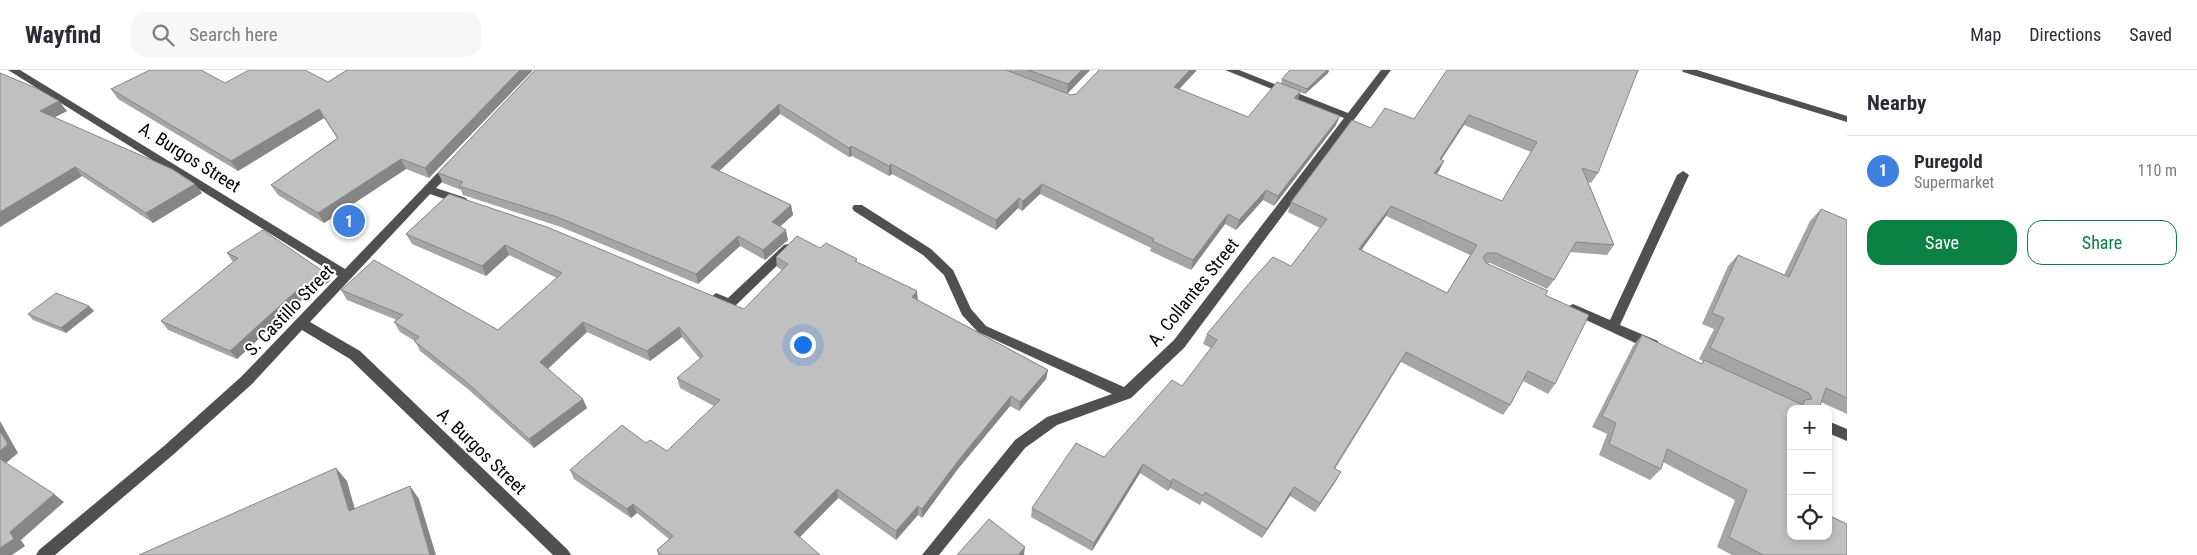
<!DOCTYPE html>
<meta charset="utf-8">
<style>
:root{--surface:#fff;--page:#f7f7f7;--text:#2b2b33;--muted:#7c7c81;--line:#e1e1e2;--accent:#0b8043}
body{margin:0;font-family:"Roboto Condensed",sans-serif;background:var(--page);color:var(--text)}
.controls{position:absolute;right:15px;bottom:15px;display:grid;overflow:hidden;border-radius:10px;box-shadow:0 2px 8px #0003}
.controls button{width:45px;height:45px;display:grid;place-items:center;padding:0;border:0;border-bottom:1px solid var(--line);background:var(--surface);color:var(--text);font:25px sans-serif}
.you{position:absolute;left:802px;top:274px;width:18px;height:18px;margin:-12px;border:4px solid #fff;border-radius:50%;background:#1a73e8;box-shadow:0 0 0 8px #1a73e833}
.badge{display:grid;place-items:center;width:32px;height:32px;border-radius:50%;background:var(--accent);color:#fff;font-size:16px;font-weight:700}
.pin{position:absolute;translate:-50% -50%;border:2px solid #fff;box-shadow:0 1px 5px #0006}
.list{margin:0;padding:0;list-style:none}
h2{display:flex;justify-content:space-between;align-items:center;height:65px;margin:0;padding:0 20px;font-size:21px}
h2 small{font-size:16px;font-weight:400;color:var(--muted)}
.list li{display:grid;grid-template-columns:32px 1fr auto;gap:15px;align-items:center;box-sizing:border-box;height:70px;padding:0 20px;border-top:1px solid var(--line)}
.list b{display:block;font-size:19px;white-space:nowrap}
.list p{margin:0;font-size:16px;white-space:nowrap;color:var(--muted)}
.list em{font-size:16px;font-style:normal;color:var(--muted)}
.actions{display:flex;gap:10px;padding:15px 20px}
.actions a{flex:1;padding:11px 0;border:1px solid var(--accent);border-radius:15px;text-align:center;font-size:18px;color:var(--accent)}
.actions .main{background:var(--accent);color:#fff}
.icon{flex:none;width:28px;height:28px;fill:none;stroke:currentColor;stroke-width:2;stroke-linecap:round;stroke-linejoin:round}
.map{position:relative;flex:none;width:1847px;height:485px;overflow:hidden}
header{display:flex;align-items:center;gap:30px;box-sizing:border-box;height:70px;padding:0 25px;background:var(--surface);border-bottom:1px solid var(--line)}
header strong{font-size:24px}
nav{display:flex;gap:28px;margin-inline-start:auto;font-size:18px}
.search{width:350px;height:45px;background:var(--page);display:flex;align-items:center;gap:12px;box-sizing:border-box;padding:0 18px;border-radius:15px;color:var(--muted);font-size:19px}
main{display:flex}
aside{flex:1;background:var(--surface)}
.map>svg:first-child{display:block}
</style>
<header>
<strong>Wayfind</strong>
<div class="search"><svg class="icon" aria-label="search" viewBox="0 0 24 24"><circle cx="10" cy="10" r="6"/><path d="M15 15l6 6"/></svg>Search here</div>
<nav><a>Map</a><a>Directions</a><a>Saved</a></nav>
</header>
<main>
<div class="map">
<svg width="1847" height="485" viewBox="0 0 1847 485">
<rect width="100%" height="100%" fill="#fff"/>
<g fill="none" stroke-linecap="round" stroke-linejoin="round">
<path fill="#505050" fill-rule="evenodd" d="M 8,0 L 20,0 L 345,199 L 448,92 L 456,92 L 457,95 L 456,98 L 436,118 L 466,128 L 468,131 L 466,134 L 462,135 L 430,124 L 310,252 L 360,281 L 568,480 L 571,485 L 553,485 L 350,289 L 302,260 L 252,314 L 174,384 L 55,485 L 36,485 L 39,480 L 164,376 L 242,306 L 338,206 Z
M 1225,0 L 1239,0 L 1348,43 L 1381,0 L 1391,0 L 1184,278 L 1131,328 L 1057,355 L 1025,378 L 939,485 L 922,485 L 1015,370 L 1047,347 L 1112,324 L 978,262 L 962,245 L 944,205 L 923,185 L 854,141 L 852,138 L 854,135 L 862,135 L 931,179 L 953,200 L 971,239 L 986,256 L 1124,317 L 1174,270 L 1344,48 Z
M 1682,0 L 1697,0 L 1847,46 L 1847,52 L 1683,2 Z
M 1683,101 L 1689,105 L 1620,255 L 1658,271 L 1659,275 L 1658,279 L 1648,279 L 1569,242 L 1567,239 L 1569,236 L 1573,234 L 1610,250 L 1677,105 Z
M 788,174 L 794,178 L 792,181 L 734,237 C 727,240 714,234 710,228 L 716,223 L 728,228 L 784,175 Z
M 1828,351 L 1847,359 L 1847,371 L 1828,363 Z"/>
</g>
<path fill="#a5a5a5" fill-rule="evenodd" d="M 347,0 L 533,0 L 429,108 L 406,99 L 324,153 L 278,125 L 271,115 L 337,68 L 324,48 L 238,101 L 118,29 L 111,19 L 225,13 L 328,12 Z
M 535,0 L 1090,0 L 1067,24 L 1071,25 L 1196,1 L 1179,19 L 1248,47 L 1281,14 L 1282,9 L 1290,0 L 1329,0 L 1328,3 L 1305,24 L 1300,22 L 1298,29 L 1336,55 L 1274,136 L 1263,130 L 1236,160 L 1225,154 L 1191,200 L 1150,181 L 1151,178 L 1040,124 L 1022,141 L 1018,138 L 996,160 L 892,104 L 889,106 L 852,86 L 849,87 L 780,44 L 719,101 L 791,135 L 793,145 L 780,157 L 788,170 L 765,190 L 740,176 L 698,214 L 561,157 L 463,125 L 461,120 L 443,113 L 438,103 Z
M 1447,0 L 1598,103 L 1591,113 L 1588,112 L 1614,175 L 1607,185 L 1570,182 L 1554,210 L 1547,219 L 1490,193 L 1487,193 L 1545,225 L 1555,314 L 1548,324 L 1523,311 L 1510,335 L 1503,345 L 1401,292 L 1335,399 L 1341,402 L 1315,442 L 1290,426 L 1262,468 L 1202,431 L 1200,435 L 1170,418 L 1168,421 L 1140,403 L 1092,481 L 1031,447 L 1032,438 L 1104,387 L 1182,316 L 1211,278 L 1203,274 L 1207,264 L 1291,196 L 1320,158 L 1288,142 L 1291,132 L 1371,58 L 1414,49 ZM 1464,55 L 1531,82 L 1502,131 L 1436,104 L 1439,101 L 1441,90 ZM 1386,146 L 1470,185 L 1447,223 L 1361,180 Z
M 0,3 L 67,41 L 54,47 L 202,123 L 153,153 L 82,106 L 0,157 Z
M 449,124 L 744,239 L 782,200 L 777,197 L 776,187 L 820,178 L 857,189 L 857,192 L 918,230 L 1048,300 L 1046,309 L 1019,341 L 1010,336 L 957,400 L 922,448 L 918,445 L 896,470 L 838,428 L 800,467 L 820,485 L 658,485 L 657,480 L 669,469 L 637,443 L 631,448 L 574,409 L 570,400 L 646,373 L 667,381 L 714,336 L 680,318 L 677,308 L 700,289 L 682,267 L 650,291 L 587,262 L 548,299 L 587,338 L 534,378 L 469,320 L 420,281 L 415,271 L 400,262 L 394,252 L 397,250 L 347,230 L 341,220 L 498,260 L 557,208 L 509,185 L 486,206 L 412,174 L 406,164 Z
M 1821,139 L 1847,150 L 1847,344 L 1821,332 L 1788,424 L 1847,485 L 1732,485 L 1717,477 L 1735,430 L 1663,392 L 1661,399 L 1650,410 L 1599,385 L 1607,364 L 1592,357 L 1633,276 L 1642,265 L 1701,294 L 1703,291 L 1699,289 L 1714,259 L 1702,254 L 1728,196 L 1738,185 L 1784,205 L 1810,151 Z
M 227,183 L 324,202 L 330,211 L 300,231 L 237,289 L 168,260 L 161,251 L 233,192 Z
M 89,236 L 94,241 L 66,263 L 33,250 L 28,244 Z"/>
<path fill="#868686" d="M 520,0 L 533,0 L 429,108 L 425,98 Z
M 1082,0 L 1090,0 L 1067,24 L 1068,14 Z
M 1190,0 L 1197,0 L 1172,27 L 1174,17 Z
M 1327,0 L 1329,0 L 1328,3 L 1305,24 L 1307,19 Z
M 1301,21 L 1297,31 L 1294,28 Z
M 59,31 L 67,41 L 48,51 L 40,41 Z
M 779,34 L 780,44 L 713,107 L 711,97 Z
M 319,39 L 324,48 L 238,101 L 231,91 Z
M 1469,45 L 1464,55 L 1435,99 L 1440,89 Z
M 1340,46 L 1336,55 L 1274,136 L 1278,126 Z
M 851,76 L 852,86 L 849,87 L 849,78 Z
M 401,89 L 406,99 L 324,153 L 318,143 Z
M 1444,91 L 1439,101 L 1429,113 L 1434,103 Z
M 891,94 L 892,104 L 889,106 L 889,96 Z
M 75,97 L 82,106 L 0,157 L 0,142 Z
M 195,114 L 202,123 L 153,153 L 146,143 Z
M 1042,114 L 1040,124 L 1022,141 L 1023,131 Z
M 1266,120 L 1263,130 L 1236,160 L 1239,150 Z
M 1019,128 L 1018,138 L 996,160 L 996,150 Z
M 791,135 L 793,145 L 773,162 L 772,152 Z
M 1391,136 L 1386,146 L 1355,189 L 1359,179 Z
M 1228,144 L 1225,154 L 1191,200 L 1193,190 Z
M 786,160 L 788,170 L 765,190 L 763,180 Z
M 738,166 L 740,176 L 698,214 L 696,204 Z
M 505,175 L 509,185 L 486,206 L 482,196 Z
M 324,202 L 330,211 L 300,231 L 237,289 L 230,281 L 294,223 Z
M 917,221 L 918,231 L 912,227 Z
M 89,236 L 94,241 L 66,263 L 61,258 Z
M 583,252 L 587,262 L 544,302 L 540,292 Z
M 679,257 L 682,267 L 650,291 L 647,281 Z
M 1048,300 L 1046,309 L 1019,341 L 1020,332 Z
M 1011,326 L 1010,336 L 957,400 L 922,448 L 922,439 L 958,391 Z
M 583,329 L 587,338 L 534,378 L 529,369 Z
M 0,351 L 18,383 L 5,394 L 0,390 Z
M 1143,394 L 1140,403 L 1092,481 L 1094,473 Z
M 336,398 L 347,411 L 359,454 L 349,441 Z
M 1341,402 L 1336,411 L 1315,442 L 1320,433 Z
M 1173,409 L 1170,418 L 1168,421 L 1171,412 Z
M 410,416 L 419,429 L 436,485 L 430,485 Z
M 1294,417 L 1290,426 L 1262,468 L 1267,459 Z
M 837,419 L 838,428 L 796,471 L 794,462 Z
M 54,424 L 64,432 L 21,470 L 25,476 L 12,485 L 0,485 L 0,478 L 10,462 Z
M 633,434 L 637,443 L 631,448 L 627,439 Z
M 918,436 L 918,445 L 896,470 L 896,461 Z
M 1025,477 L 1024,485 L 1018,485 Z"/>
<path fill="#c0c0c0" stroke="#868686" fill-rule="evenodd" d="M 150,0 L 201,0 L 225,13 L 249,0 L 305,0 L 328,12 L 347,0 L 520,0 L 425,98 L 401,89 L 318,143 L 271,115 L 338,68 L 319,39 L 231,91 L 111,19 Z
M 535,0 L 1006,0 L 1071,25 L 1076,24 L 1099,0 L 1190,0 L 1174,17 L 1248,47 L 1277,12 L 1301,21 L 1294,28 L 1340,46 L 1278,126 L 1266,120 L 1239,150 L 1228,144 L 1193,190 L 1152,171 L 1154,169 L 1042,114 L 1023,131 L 1019,128 L 996,150 L 891,94 L 889,96 L 851,76 L 849,78 L 779,34 L 711,97 L 791,135 L 772,152 L 786,160 L 763,180 L 738,166 L 696,204 L 557,147 L 459,116 L 463,112 L 438,103 Z
M 1028,0 L 1082,0 L 1068,14 Z
M 1290,0 L 1327,0 L 1307,19 L 1282,9 Z
M 1447,0 L 1638,0 L 1598,103 L 1582,98 L 1614,175 L 1576,172 L 1554,210 L 1496,183 L 1487,183 L 1483,187 L 1486,193 L 1548,221 L 1545,225 L 1589,245 L 1555,314 L 1528,301 L 1510,335 L 1406,282 L 1334,398 L 1341,402 L 1320,433 L 1294,417 L 1267,459 L 1205,422 L 1203,426 L 1173,409 L 1171,412 L 1143,394 L 1094,473 L 1032,438 L 1076,373 L 1104,387 L 1172,310 L 1182,316 L 1217,270 L 1207,264 L 1252,210 L 1273,187 L 1291,196 L 1327,149 L 1291,132 L 1352,50 L 1371,58 L 1385,38 L 1414,49 ZM 1469,45 L 1537,72 L 1502,131 L 1434,103 L 1444,91 L 1440,89 ZM 1391,136 L 1477,175 L 1447,223 L 1359,179 Z
M 0,3 L 36,18 L 59,31 L 40,41 L 172,99 L 195,114 L 146,143 L 75,97 L 0,142 Z
M 449,124 L 547,157 L 744,239 L 788,194 L 776,187 L 797,166 L 820,178 L 826,173 L 857,189 L 855,191 L 917,221 L 912,227 L 1048,300 L 1020,332 L 1011,326 L 958,391 L 922,439 L 918,436 L 896,461 L 837,419 L 794,462 L 820,485 L 662,485 L 657,480 L 673,466 L 633,434 L 627,439 L 570,400 L 622,355 L 646,373 L 650,370 L 667,381 L 720,330 L 677,308 L 703,286 L 679,257 L 647,281 L 583,252 L 540,292 L 583,329 L 529,369 L 464,310 L 414,271 L 419,267 L 394,252 L 403,245 L 341,220 L 374,190 L 498,260 L 562,203 L 505,175 L 482,196 L 406,164 Z
M 1821,139 L 1847,150 L 1847,328 L 1826,318 L 1819,339 L 1791,339 L 1791,417 L 1788,424 L 1791,425 L 1791,466 L 1828,466 L 1828,445 L 1847,454 L 1847,485 L 1763,485 L 1729,467 L 1747,420 L 1667,379 L 1661,399 L 1609,374 L 1616,353 L 1602,346 L 1642,265 L 1702,294 L 1704,290 L 1803,335 L 1805,330 L 1812,329 L 1809,323 L 1710,278 L 1724,248 L 1712,243 L 1738,185 L 1789,207 Z
M 263,160 L 324,202 L 294,223 L 230,281 L 161,251 L 238,188 L 227,183 Z
M 56,223 L 89,236 L 61,258 L 28,244 Z
M 0,361 L 8,374 L 0,381 Z
M 0,389 L 54,424 L 10,462 L 14,469 L 0,478 Z
M 336,398 L 349,441 L 410,416 L 430,485 L 139,485 Z
M 989,449 L 1025,477 L 1018,485 L 957,485 Z"/>
<g text-anchor="middle" dominant-baseline="central" stroke-width="4" stroke-linejoin="round" paint-order="stroke">
<g font-size="18" fill="#000" stroke="#fff">
<text transform="translate(190 87) rotate(32)">A. Burgos Street</text>
<text transform="translate(1193 222) rotate(-51)">A. Collantes Street</text>
<text transform="translate(289 240) rotate(-46)">S. Castillo Street</text>
<text transform="translate(482 381) rotate(44)">A. Burgos Street</text>
</g>
</g>
</svg>
<div class="controls">
<button>+</button>
<button>−</button>
<button><svg class="icon" aria-label="locate" viewBox="0 0 24 24"><circle cx="12" cy="12" r="6"/><path d="M12 2v4M12 18v4M2 12h4M18 12h4"/></svg></button>
</div>
<div class="you"></div>
<div class="pin badge" style="left:349px;top:151px;background:#3f7fe0">1</div>
</div>
<aside>
<h2>Nearby<small></small></h2>
<ul class="list">
<li><span class="badge" style="background:#3f7fe0">1</span><div><b>Puregold</b><p>Supermarket</p></div><em>110 m</em></li>
</ul>
<div class="actions"><a class="main">Save</a><a>Share</a></div>
</aside>
</main>
